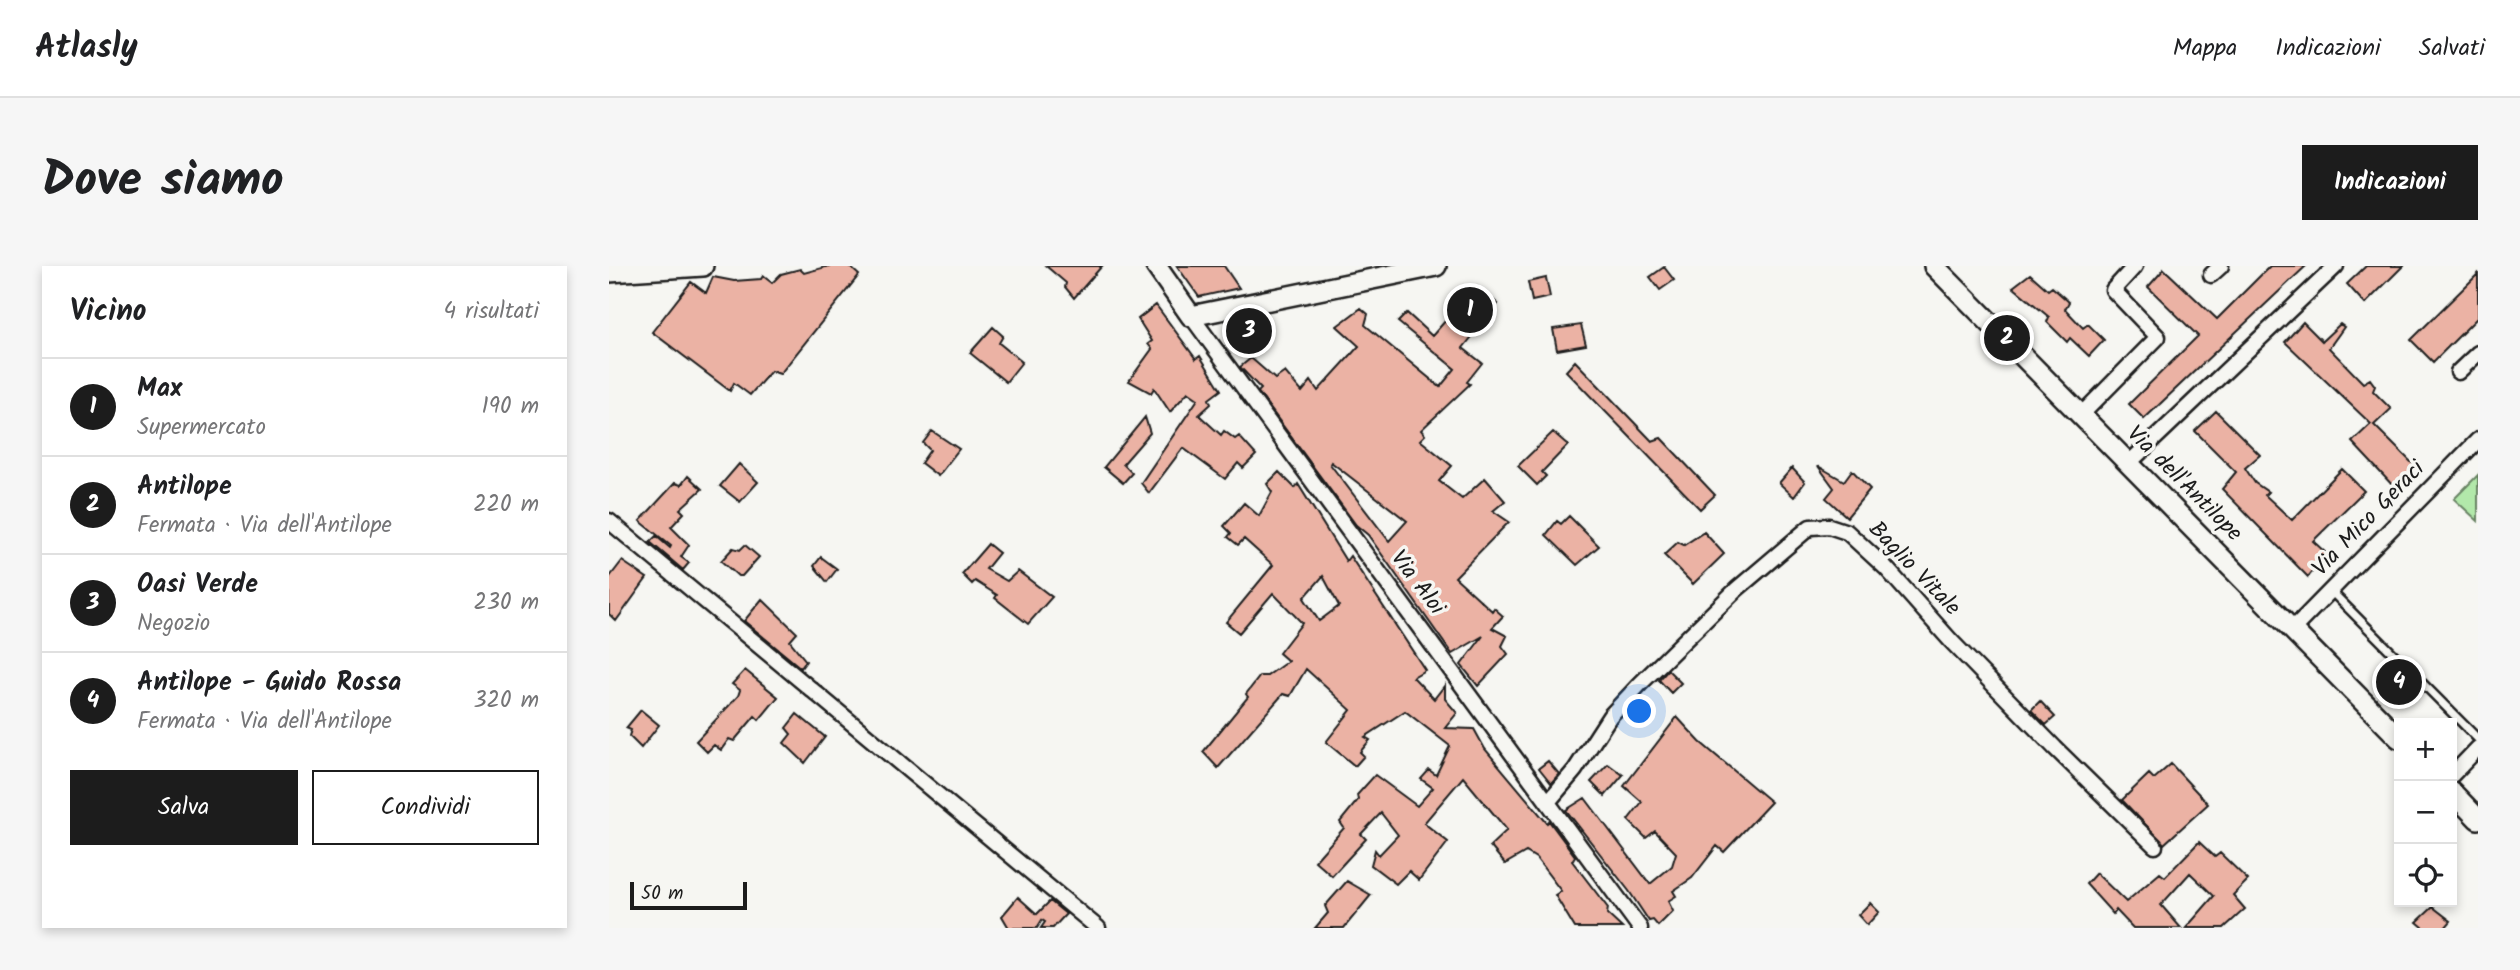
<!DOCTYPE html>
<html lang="it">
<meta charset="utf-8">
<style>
:root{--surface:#fff;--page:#f6f6f6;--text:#202124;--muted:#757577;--line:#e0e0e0;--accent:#1c1c1c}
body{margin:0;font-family:Kalam,sans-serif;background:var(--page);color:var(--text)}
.controls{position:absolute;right:21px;bottom:21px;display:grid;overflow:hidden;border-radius:0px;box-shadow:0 4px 10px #0003}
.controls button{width:63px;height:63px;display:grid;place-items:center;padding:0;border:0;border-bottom:2px solid var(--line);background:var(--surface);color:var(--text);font:35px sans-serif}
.scale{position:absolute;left:21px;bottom:18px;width:117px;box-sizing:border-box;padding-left:7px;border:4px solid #1c1c1c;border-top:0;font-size:19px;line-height:24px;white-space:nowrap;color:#1c1c1c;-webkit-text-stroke:5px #f6f6f2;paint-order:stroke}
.you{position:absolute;left:1031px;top:446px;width:24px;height:24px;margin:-18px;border:5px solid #fff;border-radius:50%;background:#1a73e8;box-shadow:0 0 0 10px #1a73e833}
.badge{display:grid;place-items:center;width:46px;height:46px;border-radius:50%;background:var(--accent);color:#fff;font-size:23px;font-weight:700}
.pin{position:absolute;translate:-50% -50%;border:4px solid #fff;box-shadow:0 2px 7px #0006}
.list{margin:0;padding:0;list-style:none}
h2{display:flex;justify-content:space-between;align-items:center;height:91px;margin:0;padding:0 28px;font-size:30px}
h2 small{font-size:23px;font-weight:400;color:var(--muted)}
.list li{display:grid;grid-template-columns:46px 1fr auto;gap:21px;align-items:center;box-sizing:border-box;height:98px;padding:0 28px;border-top:2px solid var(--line)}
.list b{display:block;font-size:26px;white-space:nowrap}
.list p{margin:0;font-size:23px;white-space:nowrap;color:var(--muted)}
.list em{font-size:23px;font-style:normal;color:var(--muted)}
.actions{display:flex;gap:14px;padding:21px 28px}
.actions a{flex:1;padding:16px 0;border:2px solid var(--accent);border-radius:0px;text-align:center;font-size:24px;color:var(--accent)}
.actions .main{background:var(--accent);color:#fff}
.icon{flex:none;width:38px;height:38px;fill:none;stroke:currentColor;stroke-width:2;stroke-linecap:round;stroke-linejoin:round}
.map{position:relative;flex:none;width:1869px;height:662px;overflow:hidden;border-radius:0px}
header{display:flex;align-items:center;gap:42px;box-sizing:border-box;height:98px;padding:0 35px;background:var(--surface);border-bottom:2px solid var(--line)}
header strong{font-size:33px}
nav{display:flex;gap:38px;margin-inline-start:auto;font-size:24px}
.intro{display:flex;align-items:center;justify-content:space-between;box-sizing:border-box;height:168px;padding:0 42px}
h1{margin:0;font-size:49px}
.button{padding:18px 32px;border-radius:0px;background:var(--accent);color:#fff;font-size:24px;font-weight:700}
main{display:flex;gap:42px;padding:0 42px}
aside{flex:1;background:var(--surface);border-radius:0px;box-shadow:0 4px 10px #0003}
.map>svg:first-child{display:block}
</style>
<header>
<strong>Atlasly</strong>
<nav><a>Mappa</a><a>Indicazioni</a><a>Salvati</a></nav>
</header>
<div class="intro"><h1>Dove siamo</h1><a class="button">Indicazioni</a></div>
<main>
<aside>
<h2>Vicino<small>4 risultati</small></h2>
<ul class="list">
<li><span class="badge">1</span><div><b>Max</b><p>Supermercato</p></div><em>190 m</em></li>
<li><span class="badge">2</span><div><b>Antilope</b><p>Fermata · Via dell'Antilope</p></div><em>220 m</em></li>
<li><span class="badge">3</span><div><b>Oasi Verde</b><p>Negozio</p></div><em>230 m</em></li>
<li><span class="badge">4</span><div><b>Antilope - Guido Rossa</b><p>Fermata · Via dell'Antilope</p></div><em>320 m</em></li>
</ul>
<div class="actions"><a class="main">Salva</a><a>Condividi</a></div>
</aside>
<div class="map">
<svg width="1869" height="662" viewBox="0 0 1869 662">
<rect width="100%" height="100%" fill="#f6f6f2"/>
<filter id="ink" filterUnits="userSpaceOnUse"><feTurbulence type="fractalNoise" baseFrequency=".0143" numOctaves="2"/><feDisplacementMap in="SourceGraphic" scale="14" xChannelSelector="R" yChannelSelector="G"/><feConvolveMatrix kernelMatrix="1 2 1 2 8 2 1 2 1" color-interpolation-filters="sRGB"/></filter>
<g filter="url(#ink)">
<path fill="#b2e8aa" stroke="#678263" stroke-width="2" d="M 1869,209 L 1869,255 L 1845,233 Z"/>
<path fill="#ebb2a4" stroke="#1c1c1c" stroke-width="2" fill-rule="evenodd" d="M 220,0 L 240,0 L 250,9 L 171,108 L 162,105 L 141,129 L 125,117 L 121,125 L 43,66 L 82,16 L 97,27 L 104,11 L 125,15 L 152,13 L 154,10 L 163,17 L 172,8 L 191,3 L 195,7 Z
M 437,0 L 493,0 L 465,32 L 456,21 L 457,17 Z
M 568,0 L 615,0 L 630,22 L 590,31 Z
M 1661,0 L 1697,0 L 1535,153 L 1520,138 L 1589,70 L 1539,21 L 1555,3 L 1608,53 Z
M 1757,0 L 1794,0 L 1756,38 L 1738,18 Z
M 1055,1 L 1065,14 L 1051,24 L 1041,11 Z
M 1421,8 L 1439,24 L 1443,21 L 1460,36 L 1456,43 L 1474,62 L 1479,58 L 1495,74 L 1480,90 L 1461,72 L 1458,76 L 1438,56 L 1440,51 L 1404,21 Z
M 1869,8 L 1869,51 L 1824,96 L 1802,74 Z
M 937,12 L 941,31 L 923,35 L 919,16 Z
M 867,20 L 889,38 L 854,82 L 873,97 L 858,116 L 861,118 L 812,164 L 816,169 L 811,174 L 843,200 L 830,215 L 853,233 L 876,212 L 896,235 L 884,245 L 900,256 L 846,311 L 883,345 L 885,342 L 894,350 L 883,362 L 898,370 L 893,380 L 899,388 L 869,420 L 852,399 L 874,370 L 843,388 L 759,269 L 747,259 L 649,126 L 652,123 L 631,101 L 642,92 L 666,113 L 676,106 L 693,126 L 702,115 L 709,125 L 750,80 L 728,60 L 752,42 L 759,48 L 756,59 L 831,121 L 846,103 L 789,56 L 798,47 L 823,70 ZM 722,196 L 798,255 L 780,275 L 721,198 Z
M 547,39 L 587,93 L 591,90 L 612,124 L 600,133 L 602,138 L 590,149 L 612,169 L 615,165 L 626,173 L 630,170 L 647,189 L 634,202 L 629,197 L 616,213 L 574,182 L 540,227 L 532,217 L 589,133 L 579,126 L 561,146 L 545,122 L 542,127 L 520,115 L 543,83 L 539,78 L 543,75 L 529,53 Z
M 1694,56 L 1713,75 L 1731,58 L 1735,61 L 1720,82 L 1754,117 L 1761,113 L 1766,120 L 1764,125 L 1782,143 L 1765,159 L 1807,201 L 1786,222 L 1743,176 L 1762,158 L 1676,76 Z
M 972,59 L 977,79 L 948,84 L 944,63 Z
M 384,61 L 394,70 L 390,77 L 413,96 L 397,116 L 361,87 Z
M 966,95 L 1043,175 L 1052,172 L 1106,229 L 1091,243 L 957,105 Z
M 1607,145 L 1651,189 L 1636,202 L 1646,217 L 1659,226 L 1656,229 L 1683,254 L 1733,203 L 1755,225 L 1704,275 L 1718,288 L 1699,311 L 1613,223 L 1627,206 L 1586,165 Z
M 536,151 L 541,167 L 514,198 L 523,207 L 514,217 L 495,201 Z
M 323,165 L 350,183 L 329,210 L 312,197 L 321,184 L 314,177 Z
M 944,166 L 959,179 L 933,206 L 937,210 L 928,219 L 909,200 Z
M 130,198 L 149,216 L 131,236 L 111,220 Z
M 1209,200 L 1235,215 L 1243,204 L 1261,223 L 1238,251 L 1217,232 L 1225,222 Z
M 1183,202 L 1196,216 L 1185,231 L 1170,217 Z
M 670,206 L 686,222 L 689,218 L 737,295 L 741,290 L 816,404 L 804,411 L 825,433 L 836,419 L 836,433 L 848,447 L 836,462 L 865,463 L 876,483 L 938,557 L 940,555 L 966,590 L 963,595 L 999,642 L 998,648 L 1013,662 L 966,662 L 946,629 L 952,625 L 927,592 L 917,586 L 896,598 L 881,580 L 898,564 L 854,511 L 815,557 L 839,576 L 810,614 L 800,605 L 787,618 L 762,599 L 766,584 L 770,589 L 789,569 L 772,547 L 752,568 L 757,573 L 723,610 L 706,595 L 735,562 L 731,556 L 749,534 L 748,529 L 766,509 L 808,540 L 824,522 L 812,513 L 820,504 L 827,509 L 841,480 L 796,445 L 756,471 L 761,474 L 751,486 L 755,490 L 746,500 L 717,476 L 742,444 L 697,403 L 681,430 L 674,428 L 609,502 L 594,486 L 639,431 L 637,428 L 651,410 L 658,410 L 679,395 L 670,387 L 693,357 L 664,327 L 630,367 L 617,356 L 664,299 L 635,273 L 629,279 L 619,271 L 622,267 L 615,260 L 635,237 L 650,250 L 663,226 L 658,218 ZM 714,310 L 730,340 L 710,355 L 695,332 Z
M 79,210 L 93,223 L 71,243 L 75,247 L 62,261 L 80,279 L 72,291 L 80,297 L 74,304 L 41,276 L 47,270 L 61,282 L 62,280 L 31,255 L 66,217 L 72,219 Z
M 960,250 L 990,280 L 968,299 L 937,269 L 948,255 L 952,258 Z
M 1095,266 L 1115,288 L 1084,318 L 1055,289 L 1069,276 L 1075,279 Z
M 379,278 L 390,287 L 377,303 L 398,315 L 409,305 L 443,331 L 419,358 L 386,332 L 388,329 L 366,315 L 363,318 L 353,308 Z
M 136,279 L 150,291 L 133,310 L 129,310 L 112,295 L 124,282 L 131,284 Z
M 212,291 L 228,303 L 218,316 L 205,300 Z
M 13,295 L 38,312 L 7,355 L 0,348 L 0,312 Z
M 153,333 L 188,367 L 181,375 L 197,395 L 192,402 L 135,355 Z
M 136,404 L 169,431 L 150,454 L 146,450 L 125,475 L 120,473 L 112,484 L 105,479 L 98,486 L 87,475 L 129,430 L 131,424 L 123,418 Z
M 1059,404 L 1072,417 L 1062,427 L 1050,414 Z
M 1431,435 L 1446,451 L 1437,459 L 1422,444 Z
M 32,444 L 50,459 L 32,482 L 20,470 L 22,464 L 17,462 Z
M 188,448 L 216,471 L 196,497 L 175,477 L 182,468 L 177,462 Z
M 1068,451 L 1091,476 L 1162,536 L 1115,586 L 1108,580 L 1083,612 L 1064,625 L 1067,630 L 1059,635 L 1064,645 L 1049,660 L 1044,654 L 1040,655 L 1020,625 L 957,544 L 976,532 L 1041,618 L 1063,600 L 1067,587 L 1046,565 L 1037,572 L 1019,554 L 1033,536 L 1015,520 Z
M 939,495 L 950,508 L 942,517 L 930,502 Z
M 999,498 L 1014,509 L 996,530 L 982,516 Z
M 1562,498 L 1599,538 L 1555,578 L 1513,534 L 1540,508 L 1545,513 Z
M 1590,576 L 1606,591 L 1611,587 L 1639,614 L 1624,629 L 1636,643 L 1615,662 L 1577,662 L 1605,630 L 1581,607 L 1552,639 L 1572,662 L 1524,662 L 1507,644 L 1504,648 L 1477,618 L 1487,607 L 1517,636 L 1551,607 L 1556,611 Z
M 738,615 L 762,629 L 735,662 L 706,662 L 719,647 L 716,640 Z
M 409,631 L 428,648 L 441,635 L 457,648 L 444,662 L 432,662 L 436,656 L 433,654 L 428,662 L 400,662 L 393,650 Z
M 1261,637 L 1270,646 L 1258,659 L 1249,649 Z
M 1824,641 L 1842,655 L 1836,662 L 1815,662 L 1808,656 Z"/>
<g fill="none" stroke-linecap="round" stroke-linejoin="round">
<g stroke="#1c1c1c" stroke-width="12">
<path id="lane" d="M 1722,325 L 1869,473"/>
</g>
<g stroke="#1c1c1c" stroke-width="19">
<path id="street" d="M 1602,9 L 1612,0
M 582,50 L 1031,662
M 1849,106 L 1869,87
M 1472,149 L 1549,71 L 1504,24 L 1526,0
M 1520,197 L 1727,0
M 0,255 L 489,662
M 1684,363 L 1869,174
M 1843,509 L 1869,482
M 939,536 L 966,504 L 1001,450 L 1031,418 L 1128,323 L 1201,261 L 1220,260 L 1238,266 L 1277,302 L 1342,375 L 1446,482 L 1546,580"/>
</g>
<g stroke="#1c1c1c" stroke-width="24">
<path id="secondary" d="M 547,0 L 582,50 L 827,0
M 1325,0 L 1790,472
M 0,6 L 94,0
M 1843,526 L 1869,553"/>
</g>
<use href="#lane" stroke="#f6f6f2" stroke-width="7"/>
<use href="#street" stroke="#f6f6f2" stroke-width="14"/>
<use href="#secondary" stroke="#f6f6f2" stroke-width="19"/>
</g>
</g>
<g text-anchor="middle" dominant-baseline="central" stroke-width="7" stroke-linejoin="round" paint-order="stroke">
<g font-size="23" fill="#1c1c1c" stroke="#f6f6f2">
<text transform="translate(1575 218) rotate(45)">Via dell'Antilope</text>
<text transform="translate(1760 253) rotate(-46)">Via Mico Geraci</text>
<text transform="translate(1305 303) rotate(46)">Baglio Vitale</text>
<text transform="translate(808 317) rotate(53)">Via Aloi</text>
</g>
</g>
</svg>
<div class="controls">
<button>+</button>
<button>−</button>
<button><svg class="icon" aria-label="locate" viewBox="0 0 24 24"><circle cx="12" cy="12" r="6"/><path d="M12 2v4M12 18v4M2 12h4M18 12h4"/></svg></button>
</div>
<div class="scale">50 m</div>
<div class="you"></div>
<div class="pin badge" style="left:861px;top:44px">1</div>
<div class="pin badge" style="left:1398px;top:72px">2</div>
<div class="pin badge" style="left:640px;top:65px">3</div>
<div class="pin badge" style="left:1790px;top:416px">4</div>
</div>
</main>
